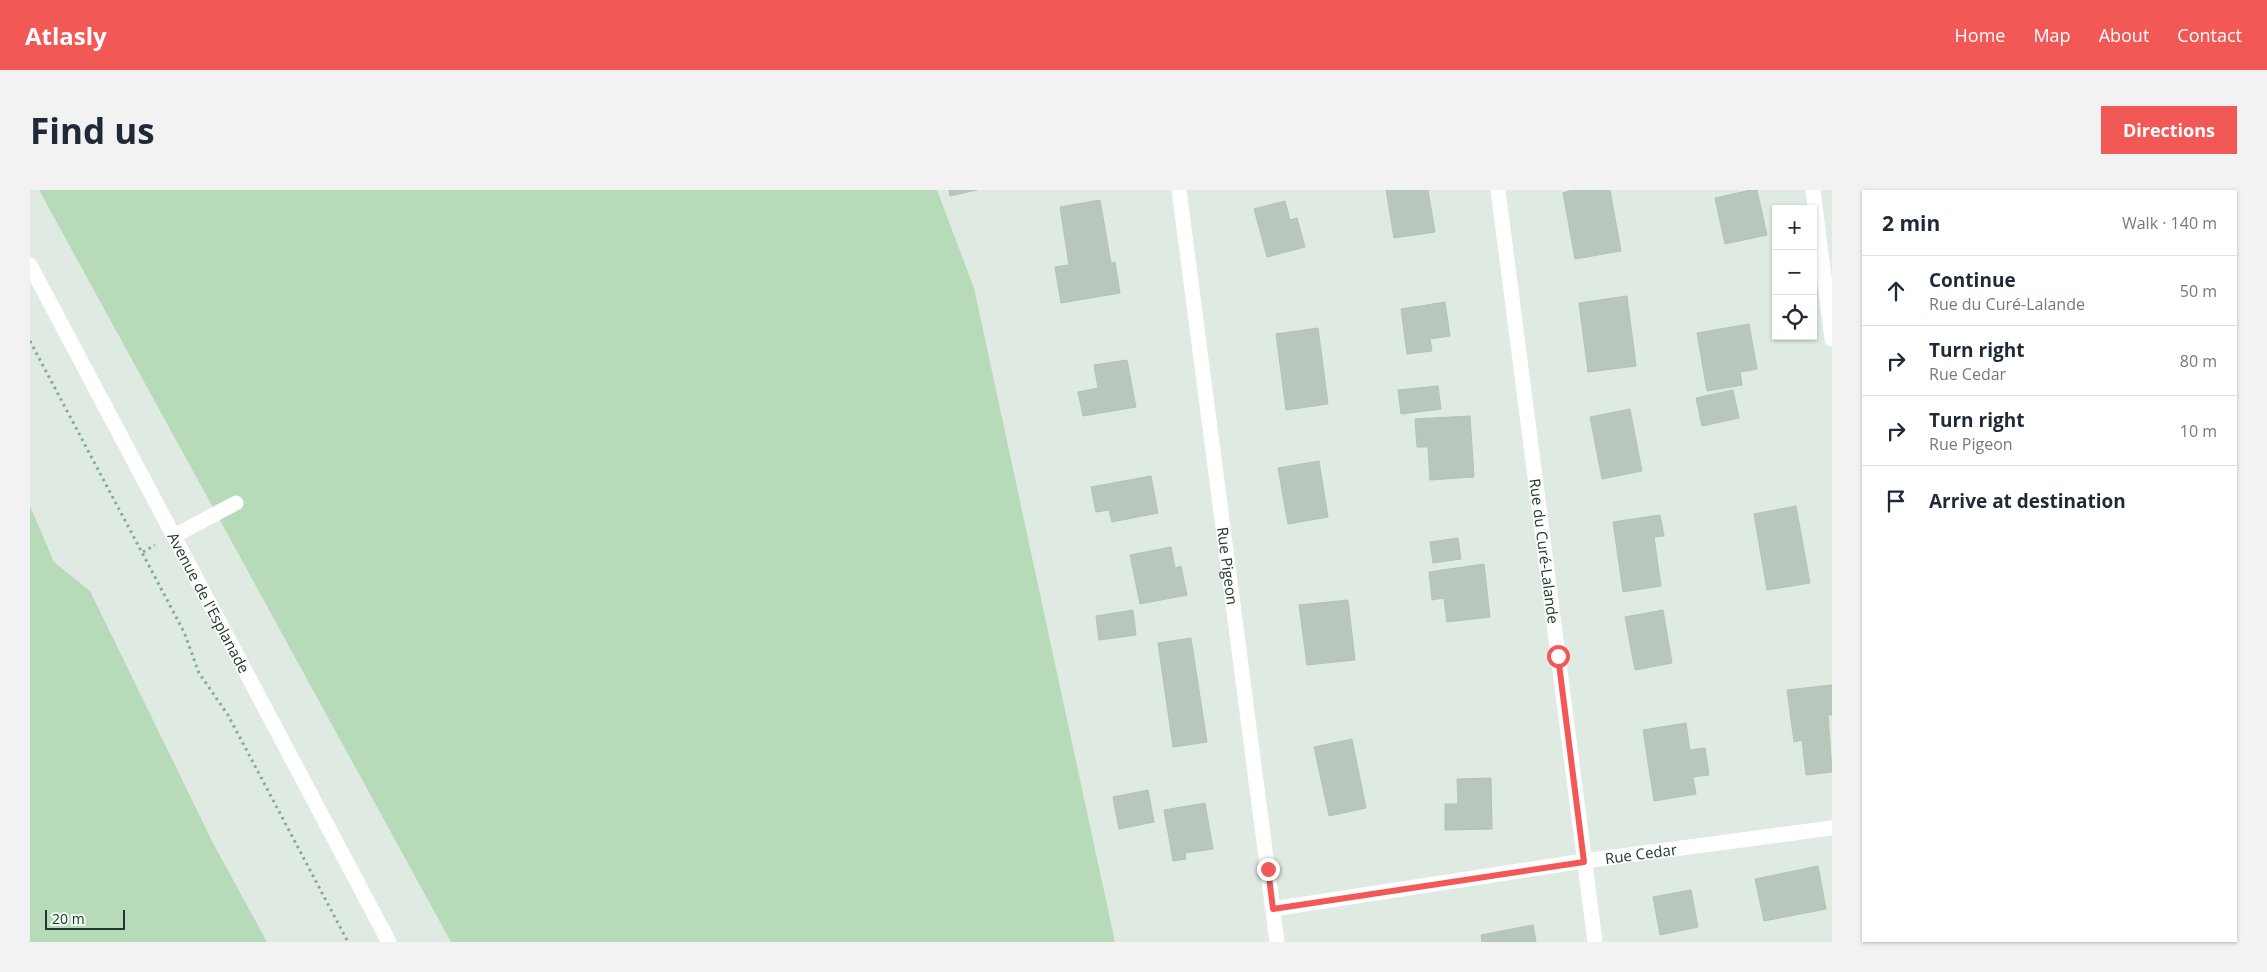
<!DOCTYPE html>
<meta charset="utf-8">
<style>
:root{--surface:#fff;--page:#f2f2f3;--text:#1f2937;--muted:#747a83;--line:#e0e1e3;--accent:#f15856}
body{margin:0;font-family:"Open Sans",sans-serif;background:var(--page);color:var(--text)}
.controls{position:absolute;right:15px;top:15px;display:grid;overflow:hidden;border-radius:0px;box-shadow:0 1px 4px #0004}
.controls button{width:45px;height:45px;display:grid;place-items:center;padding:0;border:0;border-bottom:1px solid var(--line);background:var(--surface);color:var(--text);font:25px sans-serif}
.scale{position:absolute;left:15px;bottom:12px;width:80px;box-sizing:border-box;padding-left:5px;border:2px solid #20392d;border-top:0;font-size:14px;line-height:18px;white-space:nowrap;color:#20392d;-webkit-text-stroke:4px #eff7f1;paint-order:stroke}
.stop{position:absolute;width:15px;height:15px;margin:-11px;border:4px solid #f15856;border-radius:50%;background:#fff}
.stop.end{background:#f15856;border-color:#fff;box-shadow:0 1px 5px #0008}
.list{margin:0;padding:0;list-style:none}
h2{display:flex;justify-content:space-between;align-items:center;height:65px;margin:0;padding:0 20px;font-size:21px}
h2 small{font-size:16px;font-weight:400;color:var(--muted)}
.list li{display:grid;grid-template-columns:32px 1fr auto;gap:15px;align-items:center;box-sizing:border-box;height:70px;padding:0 20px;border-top:1px solid var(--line)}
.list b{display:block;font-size:19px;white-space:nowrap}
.list p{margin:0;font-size:16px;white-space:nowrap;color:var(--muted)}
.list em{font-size:16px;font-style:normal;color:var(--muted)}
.icon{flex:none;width:28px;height:28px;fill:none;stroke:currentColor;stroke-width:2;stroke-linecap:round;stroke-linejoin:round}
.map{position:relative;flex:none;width:1802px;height:752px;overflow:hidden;border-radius:0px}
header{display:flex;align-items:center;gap:30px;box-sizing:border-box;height:70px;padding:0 25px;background:var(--accent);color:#fff}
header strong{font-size:24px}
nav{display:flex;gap:28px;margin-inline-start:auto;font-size:18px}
.intro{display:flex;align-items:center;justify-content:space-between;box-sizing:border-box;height:120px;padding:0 30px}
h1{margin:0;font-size:35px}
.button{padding:12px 22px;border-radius:0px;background:var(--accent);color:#fff;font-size:18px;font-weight:700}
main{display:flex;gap:30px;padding:0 30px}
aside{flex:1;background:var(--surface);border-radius:0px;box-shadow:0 1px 4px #0004}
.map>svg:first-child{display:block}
</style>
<header>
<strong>Atlasly</strong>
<nav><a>Home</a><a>Map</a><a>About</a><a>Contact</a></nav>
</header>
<div class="intro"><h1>Find us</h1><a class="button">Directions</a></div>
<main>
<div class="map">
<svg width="1802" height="752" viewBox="0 0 1802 752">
<rect width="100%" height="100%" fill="#deeae2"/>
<path fill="#b7dbb8" d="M 9,0 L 907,0 L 944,98 L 1085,752 L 421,752 Z
M 0,316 L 24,372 L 60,401 L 183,653 L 237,752 L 0,752 Z"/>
<path fill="#b7c7bd" stroke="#b1c3b7" d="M 919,0 L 947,0 L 920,6 Z
M 1356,0 L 1398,0 L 1405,42 L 1364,48 Z
M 1542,0 L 1580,0 L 1591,61 L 1545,69 L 1533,3 Z
M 1721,0 L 1727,0 L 1737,45 L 1695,54 L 1685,8 Z
M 1070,10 L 1081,73 L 1085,72 L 1090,103 L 1031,113 L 1025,77 L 1039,75 L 1030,17 Z
M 1255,11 L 1260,30 L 1267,28 L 1275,57 L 1237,67 L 1224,19 Z
M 1597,106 L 1606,176 L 1558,182 L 1549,113 Z
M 1415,112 L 1420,146 L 1400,149 L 1402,161 L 1377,164 L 1371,119 Z
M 1719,134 L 1727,179 L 1710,182 L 1712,195 L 1677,201 L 1667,143 Z
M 1288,138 L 1298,214 L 1256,220 L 1246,144 Z
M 1097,170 L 1106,217 L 1053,226 L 1048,202 L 1068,198 L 1064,175 Z
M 1408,196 L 1411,219 L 1371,224 L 1368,200 Z
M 1703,200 L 1709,228 L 1672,236 L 1666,208 Z
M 1600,219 L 1612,281 L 1572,289 L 1560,227 Z
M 1440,226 L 1444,287 L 1400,290 L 1398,257 L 1387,257 L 1385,229 Z
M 1289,271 L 1298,327 L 1258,334 L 1248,278 Z
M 1121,286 L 1128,323 L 1082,332 L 1079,320 L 1066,322 L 1061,297 Z
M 1766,316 L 1780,393 L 1737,400 L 1724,324 Z
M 1630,325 L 1634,346 L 1624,347 L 1631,396 L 1593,402 L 1583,332 Z
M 1428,348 L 1431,369 L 1403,373 L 1400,352 Z
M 1141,357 L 1145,378 L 1151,376 L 1157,405 L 1110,414 L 1100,365 Z
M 1454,374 L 1460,427 L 1417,432 L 1414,408 L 1402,410 L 1399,382 Z
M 1318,410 L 1325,470 L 1277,475 L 1269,415 Z
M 1103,420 L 1106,445 L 1069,450 L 1066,426 Z
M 1633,420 L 1642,473 L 1605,480 L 1595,427 Z
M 1161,448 L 1177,552 L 1143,557 L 1128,453 Z
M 1802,495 L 1802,525 L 1798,525 L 1802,582 L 1776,585 L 1772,550 L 1764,552 L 1757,500 Z
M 1656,533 L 1660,560 L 1675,558 L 1679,585 L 1663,587 L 1666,604 L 1624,611 L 1613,540 Z
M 1322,549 L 1336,618 L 1299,626 L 1284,557 Z
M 1461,588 L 1462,639 L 1415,640 L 1415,614 L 1428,614 L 1427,589 Z
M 1118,600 L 1124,632 L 1089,639 L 1083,607 Z
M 1175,613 L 1183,659 L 1155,663 L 1156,669 L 1143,671 L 1134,620 Z
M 1788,676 L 1796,719 L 1734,731 L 1725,689 Z
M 1661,700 L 1668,737 L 1630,745 L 1623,707 Z
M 1503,735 L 1506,752 L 1452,752 L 1451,745 Z"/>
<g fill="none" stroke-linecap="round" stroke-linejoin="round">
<path stroke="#7fad94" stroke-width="3" stroke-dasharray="2.5 4" stroke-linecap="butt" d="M 0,151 L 154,442 L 169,483 L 198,525 L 318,752
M 113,362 L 125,355"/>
<g stroke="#fff" stroke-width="15">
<path id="s1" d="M 1149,0 L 1247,752"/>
<path id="s2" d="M 1468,0 L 1565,752"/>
<path d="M 1783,0 L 1802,149"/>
<path id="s3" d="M 0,75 L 359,752"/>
<path d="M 144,346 L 206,313"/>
<path id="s4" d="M 1243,719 L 1554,671 L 1802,638"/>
</g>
</g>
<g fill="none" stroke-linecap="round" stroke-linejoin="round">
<path stroke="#f15856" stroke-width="6" d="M 1238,679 L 1243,719 L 1554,672 L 1528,466"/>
</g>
<g text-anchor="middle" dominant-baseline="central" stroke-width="4" stroke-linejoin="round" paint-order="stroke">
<g font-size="15" fill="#20392d" stroke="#eff7f1">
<text stroke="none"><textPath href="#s2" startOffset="364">Rue du Curé-Lalande</textPath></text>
<text stroke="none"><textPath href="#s1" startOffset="379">Rue Pigeon</textPath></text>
<text stroke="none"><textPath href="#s3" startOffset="382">Avenue de l'Esplanade</textPath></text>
<text stroke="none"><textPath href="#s4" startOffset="372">Rue Cedar</textPath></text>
</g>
</g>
</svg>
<div class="controls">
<button>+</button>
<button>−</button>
<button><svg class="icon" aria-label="locate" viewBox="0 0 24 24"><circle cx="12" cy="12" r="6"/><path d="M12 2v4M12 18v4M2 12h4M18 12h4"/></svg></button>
</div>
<div class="scale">20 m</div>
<div class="stop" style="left:1528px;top:466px"></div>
<div class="stop end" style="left:1238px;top:679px"></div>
</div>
<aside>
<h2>2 min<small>Walk · 140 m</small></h2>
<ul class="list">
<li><svg class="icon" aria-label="ahead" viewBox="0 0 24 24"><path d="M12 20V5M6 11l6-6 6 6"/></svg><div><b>Continue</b><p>Rue du Curé-Lalande</p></div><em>50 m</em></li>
<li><svg class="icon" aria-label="right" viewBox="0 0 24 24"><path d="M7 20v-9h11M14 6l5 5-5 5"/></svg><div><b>Turn right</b><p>Rue Cedar</p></div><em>80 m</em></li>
<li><svg class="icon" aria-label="right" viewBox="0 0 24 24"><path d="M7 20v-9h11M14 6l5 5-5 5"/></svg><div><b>Turn right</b><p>Rue Pigeon</p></div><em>10 m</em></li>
<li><svg class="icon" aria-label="arrive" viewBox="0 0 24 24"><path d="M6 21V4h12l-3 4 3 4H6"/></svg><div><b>Arrive at destination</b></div></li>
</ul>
</aside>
</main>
